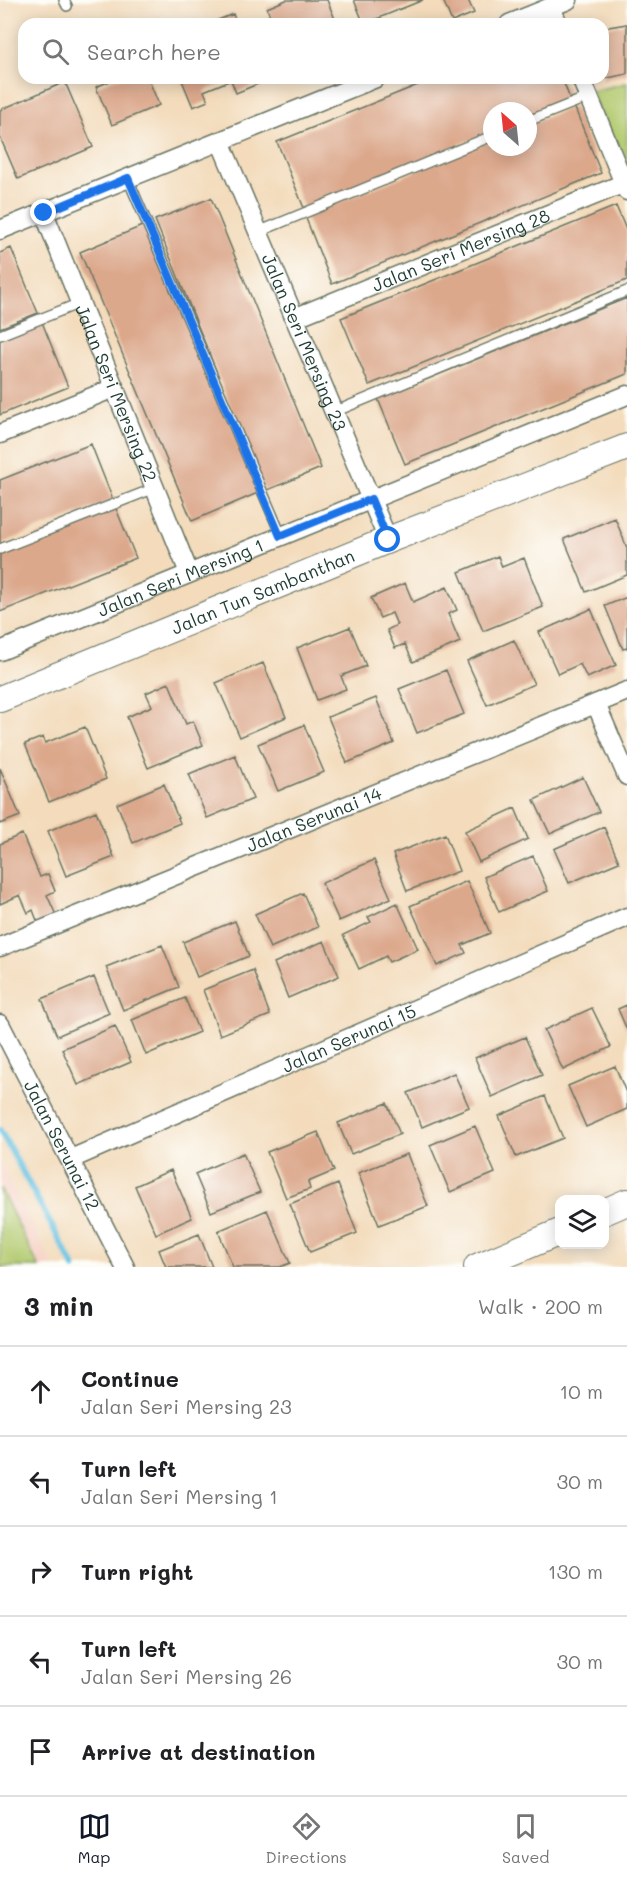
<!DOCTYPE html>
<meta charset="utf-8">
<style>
:root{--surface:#fff;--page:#f2f2f2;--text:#202124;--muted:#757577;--line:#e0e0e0;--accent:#111827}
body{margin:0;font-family:Mali,sans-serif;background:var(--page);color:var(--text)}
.controls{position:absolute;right:18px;bottom:18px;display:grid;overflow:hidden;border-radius:12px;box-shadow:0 3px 15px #0003}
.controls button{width:54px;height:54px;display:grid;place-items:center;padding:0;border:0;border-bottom:2px solid var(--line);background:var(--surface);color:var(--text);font:30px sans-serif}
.compass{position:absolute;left:483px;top:102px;width:54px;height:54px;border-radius:50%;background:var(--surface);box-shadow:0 3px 15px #0003;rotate:333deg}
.stop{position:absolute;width:18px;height:18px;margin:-14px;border:4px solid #1a73e8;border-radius:50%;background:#fff}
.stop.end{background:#1a73e8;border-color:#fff;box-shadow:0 2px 6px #0008}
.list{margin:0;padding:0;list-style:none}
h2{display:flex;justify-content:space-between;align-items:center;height:78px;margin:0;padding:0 24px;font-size:26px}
h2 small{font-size:20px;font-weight:400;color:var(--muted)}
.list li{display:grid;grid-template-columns:39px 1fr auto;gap:18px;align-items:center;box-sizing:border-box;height:90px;padding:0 24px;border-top:2px solid var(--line)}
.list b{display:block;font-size:22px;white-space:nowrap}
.list p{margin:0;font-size:20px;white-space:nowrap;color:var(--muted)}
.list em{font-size:20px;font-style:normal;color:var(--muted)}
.icon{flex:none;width:33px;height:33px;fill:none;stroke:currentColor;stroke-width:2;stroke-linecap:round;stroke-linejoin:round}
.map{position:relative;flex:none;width:627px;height:1267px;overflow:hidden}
.search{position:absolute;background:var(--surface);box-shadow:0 3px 15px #0003;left:18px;right:18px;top:18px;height:66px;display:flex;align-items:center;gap:15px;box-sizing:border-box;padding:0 21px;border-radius:18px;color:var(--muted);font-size:22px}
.sheet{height:528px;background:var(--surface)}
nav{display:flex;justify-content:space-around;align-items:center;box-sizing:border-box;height:84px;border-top:2px solid var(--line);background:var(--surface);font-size:16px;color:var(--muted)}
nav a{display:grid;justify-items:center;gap:3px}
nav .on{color:var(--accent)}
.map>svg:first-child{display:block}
</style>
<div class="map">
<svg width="627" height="1267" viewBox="0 0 627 1267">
<rect width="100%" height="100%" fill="#fdfcf7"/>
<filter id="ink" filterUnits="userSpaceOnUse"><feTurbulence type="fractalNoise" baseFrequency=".0167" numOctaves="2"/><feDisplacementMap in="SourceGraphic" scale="12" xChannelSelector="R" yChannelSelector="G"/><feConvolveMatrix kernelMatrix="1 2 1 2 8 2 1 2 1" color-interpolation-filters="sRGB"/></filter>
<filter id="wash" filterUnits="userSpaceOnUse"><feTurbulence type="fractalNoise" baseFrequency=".008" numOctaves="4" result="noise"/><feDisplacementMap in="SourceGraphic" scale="24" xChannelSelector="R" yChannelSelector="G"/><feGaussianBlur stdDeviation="1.35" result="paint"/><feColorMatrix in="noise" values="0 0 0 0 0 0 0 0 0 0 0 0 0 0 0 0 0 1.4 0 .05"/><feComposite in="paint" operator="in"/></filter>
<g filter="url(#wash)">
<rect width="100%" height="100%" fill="#f3dbbb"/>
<path fill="#f6d2c5" d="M 0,1162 L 54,1267 L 0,1267 Z"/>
<path fill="#b2ca6f" stroke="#688452" stroke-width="1.5" d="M 627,83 L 627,167 L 624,168 L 591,91 Z
M 0,1188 L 39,1267 L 0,1267 Z"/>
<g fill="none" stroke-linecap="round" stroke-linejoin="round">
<path stroke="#65c3e3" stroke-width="6" d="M 0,1130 L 74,1267"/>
</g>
<g id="blocks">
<path fill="#dca88c" d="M 286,0 L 327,0 L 337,24 L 273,24 L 267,8 Z
M 354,0 L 423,0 L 364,24 Z
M 443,0 L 468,0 L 474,13 L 452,22 Z
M 233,14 L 237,24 L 208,24 Z
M 627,24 L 627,74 L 603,79 L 603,28 Z
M 117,78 L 148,78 L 159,105 L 112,125 L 96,87 Z
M 181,78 L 258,78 L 260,83 L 236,93 L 231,80 L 204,91 L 208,101 L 193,107 Z
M 435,78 L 562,78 L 570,99 L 528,116 L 528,111 L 492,111 L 492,131 L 304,208 L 277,142 Z
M 65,82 L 93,147 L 18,179 L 0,137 L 0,110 Z
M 574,106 L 601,173 L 332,284 L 305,216 L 492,140 L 492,147 L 528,147 L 528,125 Z
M 211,198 L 321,468 L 265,491 L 155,220 Z
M 616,206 L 627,232 L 627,280 L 369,385 L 341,318 Z
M 147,224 L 260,492 L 192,521 L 80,252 Z
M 11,248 L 38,313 L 0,328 L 0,253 Z
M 627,298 L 627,374 L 405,464 L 378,399 Z
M 42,322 L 68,387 L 0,415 L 0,339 Z
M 91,444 L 113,500 L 0,544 L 0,480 Z
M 115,506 L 136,558 L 0,612 L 0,551 Z
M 615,518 L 627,548 L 627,575 L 586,592 L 564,539 Z
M 498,556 L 502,567 L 524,558 L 543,607 L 483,631 L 459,572 Z
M 405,583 L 413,602 L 447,587 L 457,610 L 448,614 L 460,642 L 413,662 L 405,644 L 395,648 L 387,630 L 397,625 L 392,613 L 380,618 L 371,598 Z
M 627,597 L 627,648 L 623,649 L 605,606 Z
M 591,609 L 616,665 L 587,678 L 580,664 L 558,674 L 539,632 Z
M 350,627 L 366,666 L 341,676 L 346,689 L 317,700 L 297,648 Z
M 514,640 L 534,684 L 487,705 L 467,661 Z
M 263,663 L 286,717 L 240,737 L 216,683 Z
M 446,670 L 464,714 L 417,733 L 399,689 Z
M 169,683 L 186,724 L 193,721 L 203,745 L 148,768 L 127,717 L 152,706 L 146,693 Z
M 376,698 L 394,743 L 347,763 L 328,717 Z
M 304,725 L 324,772 L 278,791 L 258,744 Z
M 85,727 L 106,779 L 49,802 L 25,744 L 43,737 L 45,743 Z
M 235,755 L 253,799 L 207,818 L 189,774 Z
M 0,768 L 20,816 L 0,824 Z
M 583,777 L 599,812 L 550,834 L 534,800 Z
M 164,784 L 180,823 L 133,843 L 117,804 Z
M 515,808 L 528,839 L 479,862 L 465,831 Z
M 96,811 L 114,857 L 66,876 L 48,831 Z
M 604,827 L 619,862 L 569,883 L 554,849 Z
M 22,834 L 40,877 L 48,874 L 55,891 L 47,895 L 56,915 L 38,923 L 33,910 L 28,913 L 20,895 L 0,904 L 0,844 Z
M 445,834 L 459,871 L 407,891 L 393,854 Z
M 533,856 L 548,891 L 499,912 L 484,877 Z
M 374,860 L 391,898 L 339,921 L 322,883 Z
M 467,881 L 490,933 L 462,945 L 466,953 L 437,966 L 410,906 Z
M 303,893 L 318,927 L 270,948 L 255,914 Z
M 397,903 L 418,949 L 389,962 L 386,956 L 359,969 L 343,935 L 371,922 L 368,917 Z
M 235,921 L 249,956 L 197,977 L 183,942 Z
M 324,941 L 339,976 L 288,998 L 274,963 Z
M 162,945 L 179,987 L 123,1010 L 106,967 Z
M 253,970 L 270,1015 L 220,1035 L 203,990 Z
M 94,977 L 109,1013 L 57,1036 L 42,999 Z
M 185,998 L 199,1032 L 146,1055 L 132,1020 Z
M 627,1005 L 627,1030 L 618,1009 Z
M 592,1008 L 611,1047 L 563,1070 L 544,1030 Z
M 115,1026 L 131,1062 L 78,1085 L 62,1049 Z
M 525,1037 L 542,1075 L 492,1097 L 475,1058 Z
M 615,1066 L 627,1095 L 627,1109 L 586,1127 L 568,1086 Z
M 454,1073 L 469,1107 L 422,1127 L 408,1093 Z
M 545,1096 L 563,1138 L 516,1157 L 499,1116 Z
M 387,1103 L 400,1134 L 351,1154 L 338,1123 Z
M 475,1126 L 495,1173 L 450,1192 L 430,1145 Z
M 318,1132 L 334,1171 L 308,1182 L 310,1189 L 286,1198 L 267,1152 Z
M 243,1153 L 260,1192 L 211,1212 L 195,1174 Z
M 407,1154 L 428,1206 L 379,1225 L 358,1173 Z
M 171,1170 L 192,1218 L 156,1234 L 135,1186 Z
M 338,1184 L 357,1233 L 310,1252 L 290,1204 Z
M 267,1210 L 290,1263 L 280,1267 L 233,1267 L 218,1231 Z
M 199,1234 L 212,1267 L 166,1267 L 159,1250 Z"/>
</g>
</g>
<g filter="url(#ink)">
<use href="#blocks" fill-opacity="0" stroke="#697463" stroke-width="1.5"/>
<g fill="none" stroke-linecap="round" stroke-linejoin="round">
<g stroke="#697463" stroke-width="12">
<path id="lane" d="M 64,0 L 67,6
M 528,121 L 588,97
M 128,179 L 281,535
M 258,232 L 492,136
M 0,335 L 80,303
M 334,412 L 627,291
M 0,549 L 155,488"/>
</g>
<g stroke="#697463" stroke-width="21">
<g id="street">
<path d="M 551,7 L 558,24"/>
<path d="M 509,24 L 568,0"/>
<path d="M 581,78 L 627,191"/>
<path id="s1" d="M 220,141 L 388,540"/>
<path id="s2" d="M 44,213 L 189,573"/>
<path d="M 0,230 L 376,78"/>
<path id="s3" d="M 294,318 L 627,182"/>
<path d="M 0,434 L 114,388"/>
<path id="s4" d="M 0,651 L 627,395"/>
<path d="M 596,704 L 627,776"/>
<path id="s5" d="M 0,947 L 627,691"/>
<path id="s6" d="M 0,1024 L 125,1267"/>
<path id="s7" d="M 71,1159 L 627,917"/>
</g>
</g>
<g stroke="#697463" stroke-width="28">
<g id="secondary">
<path id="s8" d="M 0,699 L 388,540 L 627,447"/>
<path d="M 604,1212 L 627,1202"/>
<path d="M 477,1267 L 560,1232"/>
</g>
</g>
<use href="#lane" stroke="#fff" stroke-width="9"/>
<use href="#street" stroke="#fff" stroke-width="18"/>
<use href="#secondary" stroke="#fff" stroke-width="26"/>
</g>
</g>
<g fill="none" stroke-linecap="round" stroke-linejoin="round" filter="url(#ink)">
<path stroke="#1a73e8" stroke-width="8" d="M 44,213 L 128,178 L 280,536 L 371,499 L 388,540"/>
</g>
<g text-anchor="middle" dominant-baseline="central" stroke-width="6" stroke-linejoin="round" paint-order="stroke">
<g font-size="18" fill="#1f3d34" stroke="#fdfcf7">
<text stroke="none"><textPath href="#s3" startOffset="180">Jalan Seri Mersing 28</textPath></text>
<text stroke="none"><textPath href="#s1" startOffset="218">Jalan Seri Mersing 23</textPath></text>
<text stroke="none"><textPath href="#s2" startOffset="194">Jalan Seri Mersing 22</textPath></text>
<text stroke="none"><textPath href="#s4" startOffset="195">Jalan Seri Mersing 1</textPath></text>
<text stroke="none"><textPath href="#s8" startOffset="284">Jalan Tun Sambanthan</textPath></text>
<text stroke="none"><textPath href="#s5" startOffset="339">Jalan Serunai 14</textPath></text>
<text stroke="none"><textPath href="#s7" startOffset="303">Jalan Serunai 15</textPath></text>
<text stroke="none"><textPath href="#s6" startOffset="136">Jalan Serunai 12</textPath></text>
</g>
</g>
</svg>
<div class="controls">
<button><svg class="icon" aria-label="layers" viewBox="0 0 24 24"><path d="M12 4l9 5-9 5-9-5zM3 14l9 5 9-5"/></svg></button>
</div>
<svg class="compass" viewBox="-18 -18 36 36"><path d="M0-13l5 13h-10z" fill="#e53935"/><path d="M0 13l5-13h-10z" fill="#757577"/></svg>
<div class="stop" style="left:388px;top:540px"></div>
<div class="stop end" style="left:44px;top:213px"></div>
<div class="search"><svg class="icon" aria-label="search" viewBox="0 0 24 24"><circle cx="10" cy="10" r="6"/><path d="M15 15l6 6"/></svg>Search here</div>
</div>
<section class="sheet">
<h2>3 min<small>Walk · 200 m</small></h2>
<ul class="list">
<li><svg class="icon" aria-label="ahead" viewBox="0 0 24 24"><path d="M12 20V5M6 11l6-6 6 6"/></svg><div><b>Continue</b><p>Jalan Seri Mersing 23</p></div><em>10 m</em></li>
<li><svg class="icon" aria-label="left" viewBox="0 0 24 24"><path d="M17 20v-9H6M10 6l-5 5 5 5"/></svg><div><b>Turn left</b><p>Jalan Seri Mersing 1</p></div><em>30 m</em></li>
<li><svg class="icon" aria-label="right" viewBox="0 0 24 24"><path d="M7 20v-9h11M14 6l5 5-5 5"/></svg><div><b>Turn right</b></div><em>130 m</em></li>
<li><svg class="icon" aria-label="left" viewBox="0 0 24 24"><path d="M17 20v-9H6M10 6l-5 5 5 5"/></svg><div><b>Turn left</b><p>Jalan Seri Mersing 26</p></div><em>30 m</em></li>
<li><svg class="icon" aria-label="arrive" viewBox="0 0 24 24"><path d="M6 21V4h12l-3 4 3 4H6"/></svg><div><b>Arrive at destination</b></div></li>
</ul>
</section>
<nav>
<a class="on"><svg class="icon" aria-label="map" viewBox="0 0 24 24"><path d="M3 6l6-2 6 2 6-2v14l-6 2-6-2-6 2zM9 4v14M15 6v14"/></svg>Map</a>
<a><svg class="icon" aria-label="directions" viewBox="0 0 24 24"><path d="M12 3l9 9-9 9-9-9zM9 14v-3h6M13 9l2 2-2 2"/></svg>Directions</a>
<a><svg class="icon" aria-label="saved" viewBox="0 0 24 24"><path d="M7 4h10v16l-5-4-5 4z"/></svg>Saved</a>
</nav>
